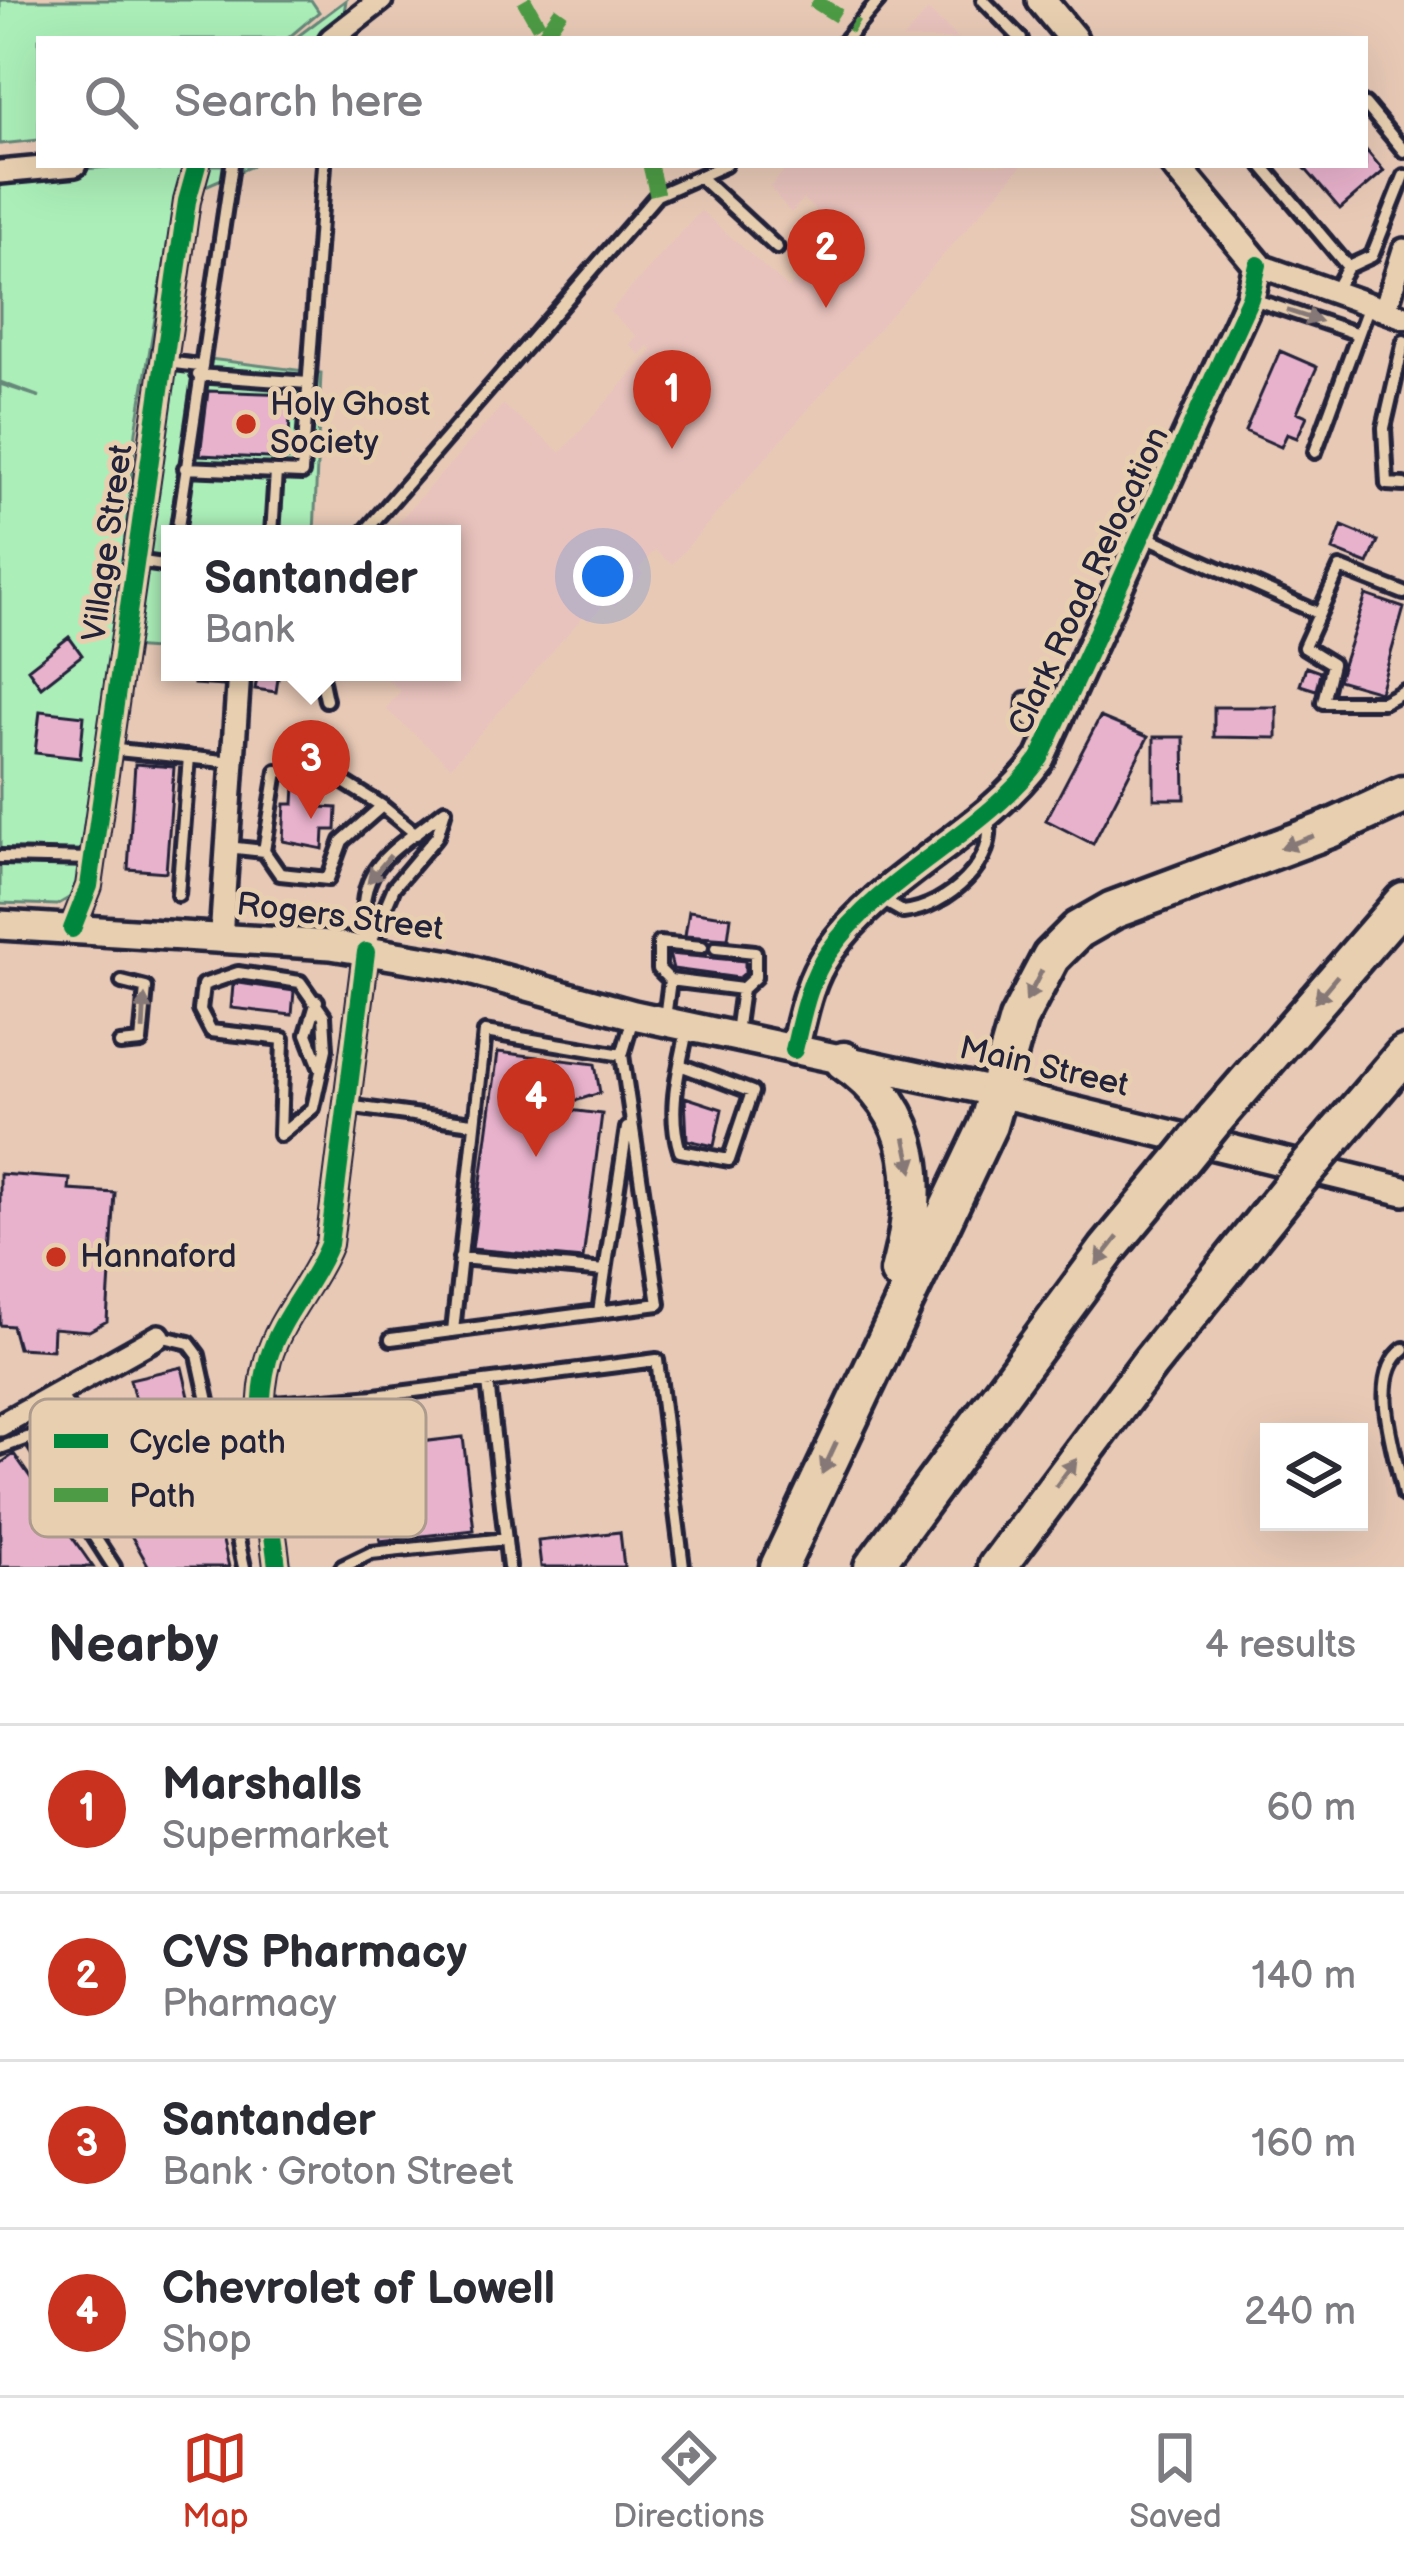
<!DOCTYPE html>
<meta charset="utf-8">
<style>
:root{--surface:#fff;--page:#f7f7f7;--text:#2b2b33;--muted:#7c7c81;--line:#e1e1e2;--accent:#c8321e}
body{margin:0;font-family:"Balsamiq Sans",sans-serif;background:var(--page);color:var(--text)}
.controls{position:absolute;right:36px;bottom:36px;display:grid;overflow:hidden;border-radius:0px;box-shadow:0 12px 48px #0002}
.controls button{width:108px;height:108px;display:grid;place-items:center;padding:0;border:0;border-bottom:3px solid var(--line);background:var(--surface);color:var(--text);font:60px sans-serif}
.you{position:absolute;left:603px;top:576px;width:42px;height:42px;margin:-30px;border:9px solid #fff;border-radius:50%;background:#1a73e8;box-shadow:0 0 0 18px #1a73e833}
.badge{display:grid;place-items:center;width:78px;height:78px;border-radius:50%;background:var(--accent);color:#fff;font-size:39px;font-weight:700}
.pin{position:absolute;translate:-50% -99px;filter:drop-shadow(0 3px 6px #0008)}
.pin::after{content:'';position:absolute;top:63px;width:42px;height:36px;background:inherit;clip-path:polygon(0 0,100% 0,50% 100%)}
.popup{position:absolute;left:161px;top:525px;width:300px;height:156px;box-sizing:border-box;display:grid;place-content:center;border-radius:0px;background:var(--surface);filter:drop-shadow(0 3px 9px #0005);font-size:39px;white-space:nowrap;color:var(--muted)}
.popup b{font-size:45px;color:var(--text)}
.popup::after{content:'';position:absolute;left:50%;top:100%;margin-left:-24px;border:24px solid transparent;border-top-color:var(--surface)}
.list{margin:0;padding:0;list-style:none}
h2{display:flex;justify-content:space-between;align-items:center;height:156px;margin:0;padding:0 48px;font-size:51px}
h2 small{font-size:39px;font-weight:400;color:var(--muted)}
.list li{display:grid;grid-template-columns:78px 1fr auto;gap:36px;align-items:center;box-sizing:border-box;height:168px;padding:0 48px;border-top:3px solid var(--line)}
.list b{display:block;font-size:45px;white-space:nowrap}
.list p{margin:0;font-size:39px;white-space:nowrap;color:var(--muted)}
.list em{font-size:39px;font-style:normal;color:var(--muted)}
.icon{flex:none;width:66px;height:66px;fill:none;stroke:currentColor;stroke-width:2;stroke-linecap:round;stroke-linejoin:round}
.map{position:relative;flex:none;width:1404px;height:1567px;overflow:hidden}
.search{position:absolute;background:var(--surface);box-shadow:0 12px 48px #0002;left:36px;right:36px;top:36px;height:132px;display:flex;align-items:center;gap:30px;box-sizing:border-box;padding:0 42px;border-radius:0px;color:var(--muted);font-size:45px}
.sheet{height:828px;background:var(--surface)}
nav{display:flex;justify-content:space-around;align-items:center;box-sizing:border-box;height:168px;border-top:3px solid var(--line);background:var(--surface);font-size:33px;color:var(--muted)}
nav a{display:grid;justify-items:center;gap:6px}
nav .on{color:var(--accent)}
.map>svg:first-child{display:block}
</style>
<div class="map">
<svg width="1404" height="1567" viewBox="0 0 1404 1567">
<rect width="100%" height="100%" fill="#e8c9b6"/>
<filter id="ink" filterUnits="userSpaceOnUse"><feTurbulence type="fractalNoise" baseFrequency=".00833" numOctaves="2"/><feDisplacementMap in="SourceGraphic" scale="24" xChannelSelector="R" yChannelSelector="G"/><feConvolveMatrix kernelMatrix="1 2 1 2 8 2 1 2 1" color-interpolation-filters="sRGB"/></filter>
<g filter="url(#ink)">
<path fill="#e8c2bd" d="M 928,11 L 959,39 L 903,39 Z
M 790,165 L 1022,165 L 672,564 L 655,550 L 638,569 L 643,574 L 615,606 L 607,600 L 589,620 L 583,616 L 451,766 L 386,709 L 401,691 L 380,672 L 452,672 L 452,534 L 388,534 L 503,405 L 561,453 L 653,350 L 648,345 L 640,354 L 630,345 L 637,336 L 610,312 L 701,211 L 788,288 L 828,244 L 837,252 L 847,238 L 803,199 L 791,213 L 770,187 Z"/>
<path fill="#abeeb8" stroke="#66887a" stroke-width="3" d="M 0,0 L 311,0 L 319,12 L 287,39 L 39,39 L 39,140 L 0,144 Z
M 346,0 L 340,39 L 294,39 Z
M 132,165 L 159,170 L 162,165 L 254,165 L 175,199 L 136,432 L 89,886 L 57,905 L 0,903 L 0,384 L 40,397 L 0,382 L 0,176 Z
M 178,355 L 321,373 L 314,534 L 170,534 L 170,650 L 128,647 Z"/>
<path fill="#e8b2cc" stroke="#22223b" stroke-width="3" d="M 1365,149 L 1384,171 L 1340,209 L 1302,165 L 1365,165 Z
M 1280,351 L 1317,367 L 1297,412 L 1307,416 L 1297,438 L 1287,434 L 1281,447 L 1245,431 Z
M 208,391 L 291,394 L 288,459 L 200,455 Z
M 1342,526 L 1378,541 L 1368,564 L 1333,550 Z
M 1366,595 L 1404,608 L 1380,692 L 1338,680 Z
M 69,637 L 82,655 L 41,687 L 28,669 Z
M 1306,667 L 1320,672 L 1316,690 L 1300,685 Z
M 194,672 L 222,672 L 222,686 L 194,684 Z
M 258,672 L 279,672 L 276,692 L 255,689 Z
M 1214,707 L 1277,707 L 1277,738 L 1214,737 Z
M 40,711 L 84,716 L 80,758 L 35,753 Z
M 1100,717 L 1148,737 L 1093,844 L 1046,820 Z
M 1154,737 L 1184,737 L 1185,799 L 1154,799 Z
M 135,764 L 174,767 L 166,872 L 128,869 Z
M 295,785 L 322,786 L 321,807 L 337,808 L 336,830 L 324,830 L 323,849 L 283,841 L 285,804 L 294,804 Z
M 689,911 L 731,917 L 728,939 L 685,936 Z
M 669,954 L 745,961 L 745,973 L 739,978 L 673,969 Z
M 239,983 L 294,991 L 292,1015 L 231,1008 L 233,985 Z
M 498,1052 L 595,1064 L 600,1093 L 553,1108 L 602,1114 L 583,1259 L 472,1249 Z
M 685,1097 L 722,1109 L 714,1146 L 687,1140 Z
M 0,1174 L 70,1179 L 69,1190 L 115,1193 L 107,1321 L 89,1331 L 53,1328 L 52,1350 L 18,1348 L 12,1326 L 0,1325 Z
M 182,1367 L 229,1567 L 149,1567 L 106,1491 L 140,1484 L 125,1428 L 141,1424 L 130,1379 Z
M 350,1431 L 352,1450 L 463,1437 L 474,1530 L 380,1541 L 378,1522 L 304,1531 L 293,1438 Z
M 14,1454 L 93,1567 L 0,1567 L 0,1464 Z
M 620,1532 L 624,1567 L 541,1567 L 538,1541 Z"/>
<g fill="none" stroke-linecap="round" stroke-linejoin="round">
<g stroke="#22223b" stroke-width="20">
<path id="lane" d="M 983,0 L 1021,39
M 846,39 L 879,0
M 1365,104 L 1404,151
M 1262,165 L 1348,267 L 1334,292
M 701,178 L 777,248
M 1348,267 L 1372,256 L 1404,176
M 1253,299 L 1358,334
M 1404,341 L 1384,428 L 1387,484 L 1404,485
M 166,362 L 199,366
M 198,375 L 308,383
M 1315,452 L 1369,305
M 185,468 L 302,473 L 324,165
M 177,534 L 232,165
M 272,534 L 276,472
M 363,534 L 657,195 L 725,165
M 1145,536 L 1318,613
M 136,561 L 170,566
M 1404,593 L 1340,568 L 1304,647 L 1332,664 L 1323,702 L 1383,702 L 1404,691
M 320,672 L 326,700
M 1042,698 L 1054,707 L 1057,726 L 1040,728 L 1024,716 L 1025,699 Z
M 108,749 L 233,762
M 227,847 L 264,851 L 280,874 L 328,879 L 342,841 L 382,806 L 416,834
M 264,851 L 277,771 L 331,774 L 382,806
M 0,857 L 93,859
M 178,895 L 189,757
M 880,899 L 903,912 C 946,908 1001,860 987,816
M 366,948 C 353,864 386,858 445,810
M 716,948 L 755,952 L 755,977 L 742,989
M 368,949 L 394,887 L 437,836 L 445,810
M 238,973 L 300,982 L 324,1016 L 326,1049 L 313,1108 L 280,1135 L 283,1039 L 211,1031 L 200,1010 L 203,985 Z
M 670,980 L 659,969 L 659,943 L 702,947
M 317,1001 L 307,1034 L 320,1067
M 665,1018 L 670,980 L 742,989 L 736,1033
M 120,1044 L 141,1042 L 146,988 L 122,982
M 680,1065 L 752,1092 L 729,1160 L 680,1151 C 667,1110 679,1071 687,1030
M 347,1106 L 472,1123
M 460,1258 L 605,1271 L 627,1128
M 599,1312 L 605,1271
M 453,1331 L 485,1032 L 622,1055
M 159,1336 L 189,1343 L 198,1355 L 244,1567
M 391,1339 L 659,1304 L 622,1055 L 633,1018
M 1404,1349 C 1366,1377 1397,1455 1404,1495
M 488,1382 L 509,1567
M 60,1393 L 94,1452
M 261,1405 L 375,1396 L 657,1360 L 683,1567
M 0,1448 L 30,1437 L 114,1567
M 342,1567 L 371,1553 L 506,1539"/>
</g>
<g stroke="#22223b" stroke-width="30">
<path id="street" d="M 331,39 L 381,0
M 0,172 L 75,165
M 1258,265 L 1404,317
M 1385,310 L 1404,250
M 72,929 L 89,886 L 187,201 L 197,165
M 221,938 L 239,672
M 0,1425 L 159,1336
M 277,1567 C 270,1502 251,1424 268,1360 C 280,1317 313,1285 329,1244 L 366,952"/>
</g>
<g stroke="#22223b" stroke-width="36">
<path id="secondary" d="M 1041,0 L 1073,39
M 0,925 L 331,945 L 451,965 L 634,1015 L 999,1093 L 1404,1191
M 794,1050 C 802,1017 808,981 828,953 C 884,872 983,836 1040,758 L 1250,298 L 1258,265 L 1175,165"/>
</g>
<g stroke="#22223b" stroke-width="45">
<path id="highway" d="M 844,1061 C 921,1112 921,1192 899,1272
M 1215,1119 L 1404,901
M 1327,1145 L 1404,1055
M 779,1567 L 988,1125 L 1018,1020 L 1051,957 L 1078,930 L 1113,910 L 1330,829 L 1404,795
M 873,1567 L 1107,1250 L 1181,1161
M 997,1567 L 1149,1364 L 1292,1186"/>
</g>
<use href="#lane" stroke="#e8cfb0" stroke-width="10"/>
<use href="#street" stroke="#e8cfb0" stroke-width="21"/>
<use href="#secondary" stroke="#e8cfb0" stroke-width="27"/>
<use href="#highway" stroke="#e8cfb0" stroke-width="36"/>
<g stroke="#22223b" stroke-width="45" stroke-linecap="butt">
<path id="highway-bridge" d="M 1181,1161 L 1215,1119
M 1292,1186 L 1327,1145"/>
</g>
<use href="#highway-bridge" stroke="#e8cfb0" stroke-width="36"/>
<path stroke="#4d9b45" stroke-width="15" stroke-dasharray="30 15" stroke-linecap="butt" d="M 524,0 L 546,39
M 813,0 L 856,27
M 544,35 L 569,0
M 650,165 L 657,195"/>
<g stroke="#e8cfb0" stroke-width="26">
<path id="cycleway" d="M 72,929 L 89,886 L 187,201 L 197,165
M 794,1050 C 802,1017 808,981 828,953 C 884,872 983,836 1040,758 L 1250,298 L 1258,265
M 277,1567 C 270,1502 251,1424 268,1360 C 280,1317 313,1285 329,1244 L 366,952"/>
</g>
<use href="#cycleway" stroke="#00873e" stroke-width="18"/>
</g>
<defs><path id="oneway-solid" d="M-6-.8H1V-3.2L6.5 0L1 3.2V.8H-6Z" transform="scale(3)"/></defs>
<g fill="#857876">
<use href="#oneway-solid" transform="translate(1304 316) rotate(18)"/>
<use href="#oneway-solid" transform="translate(1297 842) rotate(160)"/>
<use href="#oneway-solid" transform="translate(379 869) rotate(130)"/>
<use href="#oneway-solid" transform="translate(1034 986) rotate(117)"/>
<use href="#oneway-solid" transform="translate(1326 989) rotate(130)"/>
<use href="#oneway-solid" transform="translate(144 1013) rotate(-87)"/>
<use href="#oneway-solid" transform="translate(909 1155) rotate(78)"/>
<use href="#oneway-solid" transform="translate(1107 1251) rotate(128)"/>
<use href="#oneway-solid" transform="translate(829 1458) rotate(115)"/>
<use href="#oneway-solid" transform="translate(1066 1473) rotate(-53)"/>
</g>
</g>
<g fill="#c8321e" stroke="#e8cfb0" stroke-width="4.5">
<circle cx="246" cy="424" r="12"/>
<circle cx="56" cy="1257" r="12"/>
</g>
<g text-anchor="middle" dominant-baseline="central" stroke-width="10" stroke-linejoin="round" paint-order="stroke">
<g font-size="33" fill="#22223b" stroke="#e8cfb0" text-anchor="start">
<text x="270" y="405">Holy Ghost<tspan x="270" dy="38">Society</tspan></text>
<text x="80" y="1257">Hannaford</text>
</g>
<g font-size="33" fill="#22223b" stroke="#e8cfb0">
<text transform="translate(108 543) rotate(-82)">Village Street</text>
<text transform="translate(1089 581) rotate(-65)">Clark Road Relocation</text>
<text transform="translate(340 917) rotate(7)">Rogers Street</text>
<text transform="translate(1044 1067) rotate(13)">Main Street</text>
</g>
</g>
<rect x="30" y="1399" width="396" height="138" rx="18" fill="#e8cfb0" stroke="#ad9b8d" stroke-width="3"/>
<rect x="54" y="1434" width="54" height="14" fill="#00873e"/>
<rect x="54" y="1488" width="54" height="14" fill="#4d9b45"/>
<g font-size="33" fill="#22223b">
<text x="129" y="1453">Cycle path</text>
<text x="129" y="1507">Path</text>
</g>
</svg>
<div class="controls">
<button><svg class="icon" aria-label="layers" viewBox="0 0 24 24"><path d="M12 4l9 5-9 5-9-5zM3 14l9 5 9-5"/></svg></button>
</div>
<div class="you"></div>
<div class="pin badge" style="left:672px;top:449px">1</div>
<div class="pin badge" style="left:826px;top:308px">2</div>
<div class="pin badge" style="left:311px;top:819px">3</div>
<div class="popup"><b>Santander</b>Bank</div>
<div class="pin badge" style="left:536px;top:1157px">4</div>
<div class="search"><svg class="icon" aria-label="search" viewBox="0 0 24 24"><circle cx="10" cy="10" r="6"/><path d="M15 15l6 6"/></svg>Search here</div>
</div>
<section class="sheet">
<h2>Nearby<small>4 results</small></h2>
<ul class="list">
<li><span class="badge">1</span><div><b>Marshalls</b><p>Supermarket</p></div><em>60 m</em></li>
<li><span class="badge">2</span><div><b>CVS Pharmacy</b><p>Pharmacy</p></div><em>140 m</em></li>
<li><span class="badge">3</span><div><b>Santander</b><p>Bank · Groton Street</p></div><em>160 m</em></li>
<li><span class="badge">4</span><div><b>Chevrolet of Lowell</b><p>Shop</p></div><em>240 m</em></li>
</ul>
</section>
<nav>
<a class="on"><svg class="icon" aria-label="map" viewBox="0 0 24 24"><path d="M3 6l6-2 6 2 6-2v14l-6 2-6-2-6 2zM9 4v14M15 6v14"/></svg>Map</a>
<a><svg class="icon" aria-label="directions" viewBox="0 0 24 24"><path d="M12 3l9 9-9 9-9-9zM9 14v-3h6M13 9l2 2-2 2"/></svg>Directions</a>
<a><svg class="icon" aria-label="saved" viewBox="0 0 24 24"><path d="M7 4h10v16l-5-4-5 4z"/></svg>Saved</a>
</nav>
